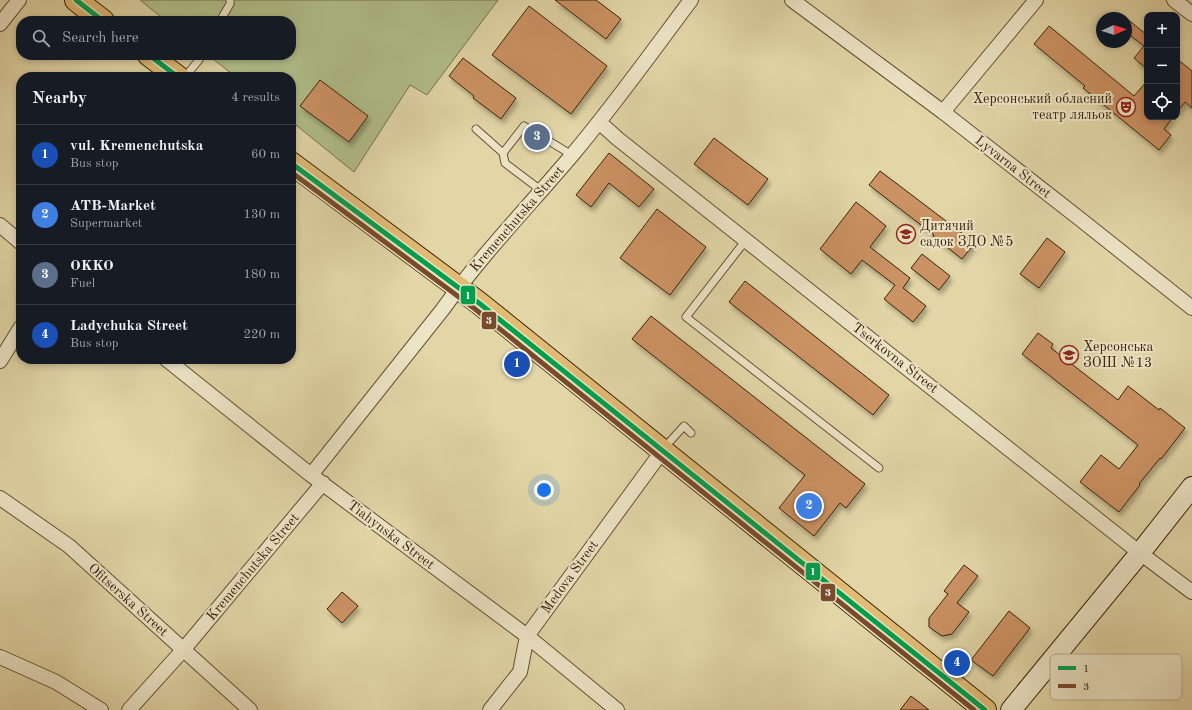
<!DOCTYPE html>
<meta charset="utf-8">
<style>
:root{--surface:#171b24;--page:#20242c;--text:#f1f3f6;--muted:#9ea1a6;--line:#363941;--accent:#0b8043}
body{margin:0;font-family:"Old Standard TT",serif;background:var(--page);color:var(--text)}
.controls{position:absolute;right:12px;top:12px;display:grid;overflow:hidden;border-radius:8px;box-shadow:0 2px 6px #0003}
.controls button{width:36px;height:36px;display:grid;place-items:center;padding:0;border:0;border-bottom:1px solid var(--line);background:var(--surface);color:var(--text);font:20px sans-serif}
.compass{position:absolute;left:1096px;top:12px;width:36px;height:36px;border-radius:50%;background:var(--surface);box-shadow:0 2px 6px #0003;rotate:87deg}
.you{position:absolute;left:544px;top:490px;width:14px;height:14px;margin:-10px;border:3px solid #fff;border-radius:50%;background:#1a73e8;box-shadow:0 0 0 6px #1a73e833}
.badge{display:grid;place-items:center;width:26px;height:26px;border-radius:50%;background:var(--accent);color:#fff;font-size:13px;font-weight:700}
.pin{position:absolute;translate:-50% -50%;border:2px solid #fff;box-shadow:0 1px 4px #0006}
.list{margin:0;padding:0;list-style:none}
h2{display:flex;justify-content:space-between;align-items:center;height:52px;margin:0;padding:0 16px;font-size:17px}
h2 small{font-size:13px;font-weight:400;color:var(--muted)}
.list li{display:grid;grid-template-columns:26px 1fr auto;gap:12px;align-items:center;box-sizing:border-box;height:60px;padding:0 16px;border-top:1px solid var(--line)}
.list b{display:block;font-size:15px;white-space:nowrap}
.list p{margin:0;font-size:13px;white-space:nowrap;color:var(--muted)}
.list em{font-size:13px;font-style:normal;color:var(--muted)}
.icon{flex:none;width:22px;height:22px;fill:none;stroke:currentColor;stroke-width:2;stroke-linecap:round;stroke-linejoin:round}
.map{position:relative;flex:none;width:1192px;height:710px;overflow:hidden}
.search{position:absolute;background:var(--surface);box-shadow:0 2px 6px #0003;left:16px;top:16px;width:280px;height:44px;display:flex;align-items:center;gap:10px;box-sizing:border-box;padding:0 14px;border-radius:16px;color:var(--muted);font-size:15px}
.panel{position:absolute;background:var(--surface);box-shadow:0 2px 6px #0003;left:16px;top:72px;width:280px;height:292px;border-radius:16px}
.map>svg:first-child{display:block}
</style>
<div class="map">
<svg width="1192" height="710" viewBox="0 0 1192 710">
<defs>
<filter id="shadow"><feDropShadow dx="2.5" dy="4.5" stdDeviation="2" flood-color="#0004"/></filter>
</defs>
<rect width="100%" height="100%" fill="#e2d6a7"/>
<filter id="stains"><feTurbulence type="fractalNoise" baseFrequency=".005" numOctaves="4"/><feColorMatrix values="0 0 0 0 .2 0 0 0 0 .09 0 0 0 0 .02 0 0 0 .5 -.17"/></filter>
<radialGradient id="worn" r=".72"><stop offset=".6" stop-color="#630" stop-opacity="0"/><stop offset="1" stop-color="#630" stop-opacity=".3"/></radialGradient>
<path fill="#b0be89" stroke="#767049" d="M 140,0 L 498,0 L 427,95 L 410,85 L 354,172 L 291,121 L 291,77 L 236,77 L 208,55 L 291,55 L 291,21 L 166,21 Z"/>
<path fill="#cb9264" stroke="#3b2309" filter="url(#shadow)" d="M 555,0 L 596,0 L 621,19 L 606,39 Z
M 529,6 L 607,66 L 571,114 L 492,55 Z
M 1126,18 L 1147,35 L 1147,69 L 1134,58 L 1144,46 L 1126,32 Z
M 1049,26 L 1134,96 L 1147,81 L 1147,117 L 1173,117 L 1164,129 L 1171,135 L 1159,150 L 1083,88 L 1085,86 L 1034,44 Z
M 463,58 L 516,98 L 501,119 L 473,98 L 474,96 L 449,76 Z
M 1177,59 L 1192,71 L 1192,108 L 1185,102 L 1177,112 Z
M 320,80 L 368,116 L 349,142 L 300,106 Z
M 714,138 L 768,179 L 748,205 L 694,164 Z
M 609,153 L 654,189 L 639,207 L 609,183 L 591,207 L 576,195 Z
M 880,171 L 975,243 L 962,259 L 933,236 L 934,235 L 869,185 Z
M 856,202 L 886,226 L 870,247 L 910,278 L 903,288 L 926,306 L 913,322 L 884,299 L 895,285 L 862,260 L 851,274 L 820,249 Z
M 657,209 L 706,247 L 670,295 L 620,258 Z
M 1047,238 L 1065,252 L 1039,288 L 1020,274 Z
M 922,254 L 950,276 L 939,290 L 911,268 Z
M 745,281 L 889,395 L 873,415 L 729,302 Z
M 651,316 L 865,484 L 846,508 L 840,503 L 814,536 L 779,508 L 805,475 L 632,339 Z
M 1038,333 L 1053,344 L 1051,348 L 1118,400 L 1128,386 L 1159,410 L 1160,408 L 1185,428 L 1161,459 L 1160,458 L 1139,484 L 1140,485 L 1119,512 L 1080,482 L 1101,455 L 1119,469 L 1138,445 L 1022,354 Z
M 964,565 L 978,576 L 957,603 L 969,612 L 952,634 L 942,636 L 929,627 L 929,618 L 948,594 L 944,591 Z
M 342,592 L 358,606 L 342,623 L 327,609 Z
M 1009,611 L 1030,628 L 993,676 L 971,660 Z
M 911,696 L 929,710 L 900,710 Z"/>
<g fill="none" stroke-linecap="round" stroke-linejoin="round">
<g stroke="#655030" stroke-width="9">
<path id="lane" d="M 220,21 L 230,4 L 230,0
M 185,77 L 198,61 L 202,55
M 476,129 L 503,153 L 505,163 L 542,191
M 503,153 L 524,126 L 572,155
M 746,240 L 686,317 L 879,468
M 664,448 L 684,426 L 691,433"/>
</g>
<g stroke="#655030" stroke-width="16">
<path id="street" d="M 792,0 L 943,112 L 1080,219 L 1192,308
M 1174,0 L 1192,14
M 0,24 L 19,0
M 943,112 L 1036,0
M 599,122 L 618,139 L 1140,553 L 1192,592
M 0,225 L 21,243
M 166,359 L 311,475 L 527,636 L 617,710
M 0,361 L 21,327
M 311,475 L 443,309 C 482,254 530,205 573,154 C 615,104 652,52 691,0
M 0,498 L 69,546 L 250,710
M 0,657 L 56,682 L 101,710
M 129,710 L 183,650 L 323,483
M 490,710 L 520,672 L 527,636 L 663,450"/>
</g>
<g stroke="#3b2309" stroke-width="22">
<path id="secondary" d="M 1011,710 L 1140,553 L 1192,487"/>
</g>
<g stroke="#3b2309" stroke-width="24">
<path id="primary" d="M 76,0 L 103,21
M 149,55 L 178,77
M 291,163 L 479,303 L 985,710"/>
</g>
<use href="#lane" stroke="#ece4c6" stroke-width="7"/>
<use href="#street" stroke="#ece4c6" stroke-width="14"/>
<use href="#secondary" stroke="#ece4c6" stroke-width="20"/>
<use href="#primary" stroke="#e1bb74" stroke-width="22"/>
<g stroke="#ece4c6" stroke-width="8">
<path id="bus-1" d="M 76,0 L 103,21
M 149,55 L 178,77
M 291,163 L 479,303 L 985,710"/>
</g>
<g stroke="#ece4c6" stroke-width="8">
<path id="bus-2" d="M 291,172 L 475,309 L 974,710"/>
</g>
<use href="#bus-1" stroke="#039f4d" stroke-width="5"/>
<use href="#bus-2" stroke="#7a4b2a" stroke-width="5"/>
</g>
<defs>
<g id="theatre-ring" transform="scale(1)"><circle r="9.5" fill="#ece4c6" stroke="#8f2418" stroke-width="1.5"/><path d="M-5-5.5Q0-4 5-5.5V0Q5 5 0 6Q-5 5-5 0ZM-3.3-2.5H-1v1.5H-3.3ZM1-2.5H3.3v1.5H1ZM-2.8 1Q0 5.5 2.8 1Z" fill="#8f2418"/></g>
<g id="school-ring" transform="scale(1)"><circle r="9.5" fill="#ece4c6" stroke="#8f2418" stroke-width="1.5"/><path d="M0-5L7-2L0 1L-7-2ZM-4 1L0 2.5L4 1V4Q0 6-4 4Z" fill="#8f2418"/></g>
</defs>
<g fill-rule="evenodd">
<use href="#theatre-ring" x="1126" y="107"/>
<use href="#school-ring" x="906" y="234"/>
<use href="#school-ring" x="1069" y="355"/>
</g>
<g text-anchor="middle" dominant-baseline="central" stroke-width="4" stroke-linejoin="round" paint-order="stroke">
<g font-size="14" fill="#3b2309" stroke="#ece4c6" text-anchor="start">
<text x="1112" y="99" text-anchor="end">Херсонський обласний<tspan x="1112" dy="16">театр ляльок</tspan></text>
<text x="920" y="226">Дитячий<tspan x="920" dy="16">садок ЗДО №5</tspan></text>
<text x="1083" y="347">Херсонська<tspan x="1083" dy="16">ЗОШ №13</tspan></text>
</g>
<g font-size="14" fill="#3b2309" stroke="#ece4c6">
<text transform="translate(1013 167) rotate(38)">Lyvarna Street</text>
<text transform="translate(517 219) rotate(-49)">Kremenchutska Street</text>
<text transform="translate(895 358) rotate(38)">Tserkovna Street</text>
<text transform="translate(391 535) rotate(37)">Tiahynska Street</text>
<text transform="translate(253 567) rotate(-50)">Kremenchutska Street</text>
<text transform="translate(570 577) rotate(-54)">Medova Street</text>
<text transform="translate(128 600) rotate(42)">Ofitserska Street</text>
</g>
</g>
<rect x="1050" y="654" width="132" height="46" rx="6" fill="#ece4c6" stroke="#b7aa8d" stroke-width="1"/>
<rect x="1058" y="666" width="18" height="4" fill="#039f4d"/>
<rect x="1058" y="684" width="18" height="4" fill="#7a4b2a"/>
<g font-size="11" fill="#3b2309">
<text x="1083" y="672">1</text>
<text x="1083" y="690">3</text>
</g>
<g stroke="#ece4c6" stroke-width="1.5">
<rect x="460" y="285" width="16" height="20" rx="4" fill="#039f4d"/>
<rect x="481" y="311" width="16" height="19" rx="4" fill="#7a4b2a"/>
<rect x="805" y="562" width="16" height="19" rx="4" fill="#039f4d"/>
<rect x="820" y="583" width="16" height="19" rx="4" fill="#7a4b2a"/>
</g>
<g font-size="11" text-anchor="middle" font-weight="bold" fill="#fff">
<text x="468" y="299">1</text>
<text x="489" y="324">3</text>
<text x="813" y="575">1</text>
<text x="828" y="596">3</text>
</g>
<rect width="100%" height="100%" filter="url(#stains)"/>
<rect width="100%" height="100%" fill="url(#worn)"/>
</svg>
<div class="controls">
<button>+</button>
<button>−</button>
<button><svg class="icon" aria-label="locate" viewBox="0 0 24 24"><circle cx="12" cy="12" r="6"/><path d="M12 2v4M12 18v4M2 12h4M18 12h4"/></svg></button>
</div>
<svg class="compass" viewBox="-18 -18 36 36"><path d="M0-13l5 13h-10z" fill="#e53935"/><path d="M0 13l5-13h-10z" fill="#9ea1a6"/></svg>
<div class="you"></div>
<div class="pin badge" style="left:517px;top:364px;background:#1a4fb4">1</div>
<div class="pin badge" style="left:809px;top:506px;background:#3f7fe0">2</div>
<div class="pin badge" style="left:537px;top:137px;background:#5c6f8a">3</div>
<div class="pin badge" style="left:957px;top:663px;background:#1a4fb4">4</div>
<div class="search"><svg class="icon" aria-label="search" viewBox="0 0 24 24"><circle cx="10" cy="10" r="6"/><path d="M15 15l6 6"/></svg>Search here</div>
<section class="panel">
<h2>Nearby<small>4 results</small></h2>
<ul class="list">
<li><span class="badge" style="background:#1a4fb4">1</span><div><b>vul. Kremenchutska</b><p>Bus stop</p></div><em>60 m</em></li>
<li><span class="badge" style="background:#3f7fe0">2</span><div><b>ATB-Market</b><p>Supermarket</p></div><em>130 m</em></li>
<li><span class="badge" style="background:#5c6f8a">3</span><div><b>OKKO</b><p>Fuel</p></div><em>180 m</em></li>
<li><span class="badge" style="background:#1a4fb4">4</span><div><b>Ladychuka Street</b><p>Bus stop</p></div><em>220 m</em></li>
</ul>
</section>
</div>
